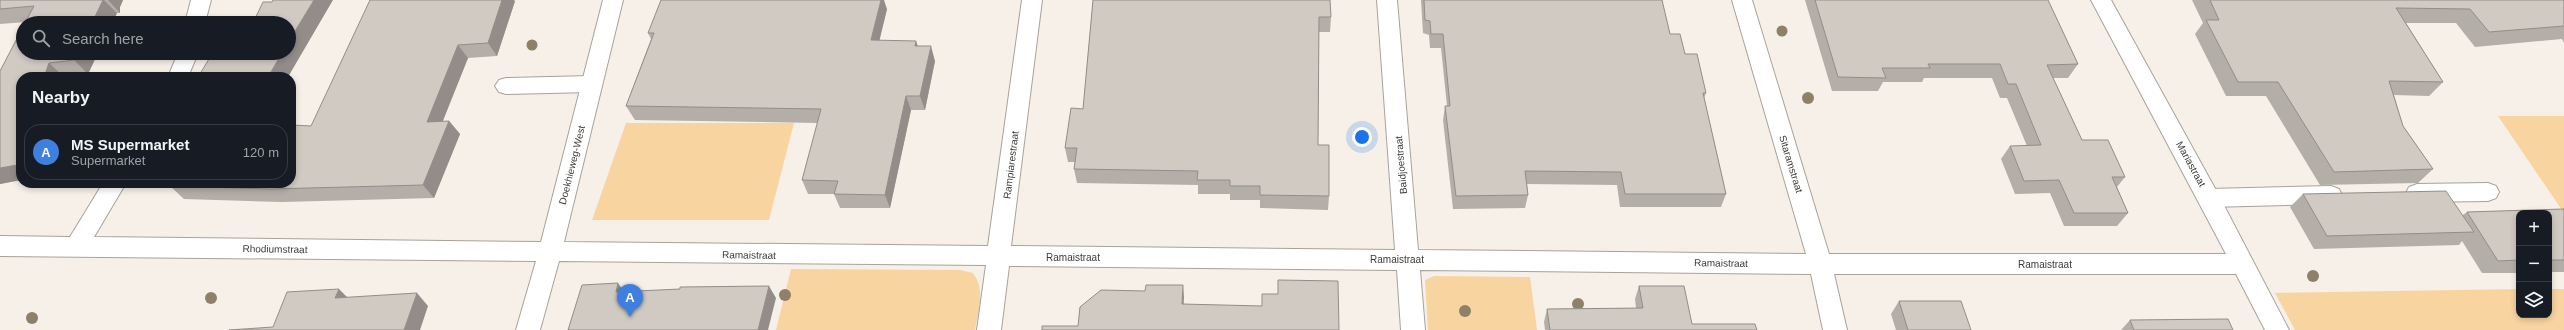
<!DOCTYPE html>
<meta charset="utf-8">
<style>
:root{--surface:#171b24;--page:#242831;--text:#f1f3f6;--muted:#9ea1a6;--line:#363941;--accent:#8c9099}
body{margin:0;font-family:Arial,sans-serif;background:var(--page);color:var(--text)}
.controls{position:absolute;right:12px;bottom:12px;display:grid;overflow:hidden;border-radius:8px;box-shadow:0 2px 6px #0003}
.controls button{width:36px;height:36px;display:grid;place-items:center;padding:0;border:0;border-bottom:1px solid var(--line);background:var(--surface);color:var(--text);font:20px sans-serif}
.you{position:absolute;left:1362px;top:137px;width:14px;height:14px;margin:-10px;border:3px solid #fff;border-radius:50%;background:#1a73e8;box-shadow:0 0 0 6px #1a73e833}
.badge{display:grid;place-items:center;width:26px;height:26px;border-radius:50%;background:var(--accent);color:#fff;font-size:13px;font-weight:700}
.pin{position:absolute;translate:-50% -33px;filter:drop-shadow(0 1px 2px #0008)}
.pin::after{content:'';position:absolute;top:21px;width:14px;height:12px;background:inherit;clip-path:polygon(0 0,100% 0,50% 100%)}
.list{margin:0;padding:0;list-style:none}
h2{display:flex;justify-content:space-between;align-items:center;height:52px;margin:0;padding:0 16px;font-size:17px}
h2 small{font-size:13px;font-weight:400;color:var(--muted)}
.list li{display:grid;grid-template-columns:26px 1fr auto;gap:12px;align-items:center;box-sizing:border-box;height:56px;margin:0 8px 8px;padding:0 8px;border:1px solid var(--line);border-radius:16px}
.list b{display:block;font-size:15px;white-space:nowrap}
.list p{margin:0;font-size:13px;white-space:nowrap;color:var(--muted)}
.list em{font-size:13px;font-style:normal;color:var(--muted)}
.icon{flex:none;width:22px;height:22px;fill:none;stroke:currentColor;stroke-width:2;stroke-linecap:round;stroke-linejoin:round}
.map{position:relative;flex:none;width:2564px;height:330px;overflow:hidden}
.search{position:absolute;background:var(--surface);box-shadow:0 2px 6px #0003;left:16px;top:16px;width:280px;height:44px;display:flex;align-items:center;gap:10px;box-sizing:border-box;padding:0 14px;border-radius:22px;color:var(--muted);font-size:15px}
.panel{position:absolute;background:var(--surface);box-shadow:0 2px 6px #0003;left:16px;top:72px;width:280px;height:116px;border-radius:16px}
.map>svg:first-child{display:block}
</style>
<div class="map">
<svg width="2564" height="330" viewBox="0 0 2564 330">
<rect width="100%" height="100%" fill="#f6f0e8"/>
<path fill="#f8d4a1" d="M 2498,116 L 2564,116 L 2564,213 Z
M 626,123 L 794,123 L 769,220 L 592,220 Z
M 791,269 L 960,270 L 973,273 C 986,290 978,311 975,330 L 776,330 Z
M 1434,276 L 1530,277 L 1537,330 L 1428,330 L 1425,280 Z
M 2519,289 L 2519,315 L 2549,315 L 2549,289 L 2564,289 L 2564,330 L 2295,330 L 2275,293 Z"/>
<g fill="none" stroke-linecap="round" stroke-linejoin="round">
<g stroke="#a8a29b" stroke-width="2">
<path id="lane" d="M 591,76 L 598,78 L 602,84 L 598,90 L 591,92 L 506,94 L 499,92 L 495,86 L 499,80 L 506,78 Z
M 2488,183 L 2496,186 L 2499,192 L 2496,198 L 2488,201 L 2417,202 L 2409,199 L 2406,193 L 2409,187 L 2417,184 Z
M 2331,186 L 2339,189 L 2342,195 L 2339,201 L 2331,204 L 2209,207 L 2201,204 L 2198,198 L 2201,192 L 2209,189 Z"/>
</g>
<g stroke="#a8a29b" stroke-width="2">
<path id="street" d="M 191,0 L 211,0 L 205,23 L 185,23 Z
M 603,0 L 623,0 L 564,242 L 988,246 L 1022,0 L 1042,0 L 1011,246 L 1395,250 L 1377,0 L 1397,0 L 1418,250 L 1806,254 L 1732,0 L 1752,0 L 1829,254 L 2226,254 L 2091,0 L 2111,0 L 2217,192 L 2289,330 L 2265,330 L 2236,274 L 1834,274 L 1847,330 L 1823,330 L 1811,274 L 1420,270 L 1425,330 L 1401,330 L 1397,270 L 1009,266 L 1001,330 L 977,330 L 986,265 L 559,261 L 540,330 L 516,330 L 536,261 L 0,256 L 0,236 L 70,237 L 103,183 L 126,183 L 94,237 L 541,242 Z
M 178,53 L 198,53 L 188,77 L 168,77 Z"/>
</g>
<use href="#lane" fill="#fff" fill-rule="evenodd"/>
<use href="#street" fill="#fff" fill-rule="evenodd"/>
</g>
<g fill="#8f806a">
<circle cx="1782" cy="31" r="5.5"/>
<circle cx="532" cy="45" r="5.5"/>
<circle cx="1808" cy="98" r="6"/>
<circle cx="2313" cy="276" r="6"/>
<circle cx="785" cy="295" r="6"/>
<circle cx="211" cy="298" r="6"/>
<circle cx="1578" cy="304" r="6"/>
<circle cx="1465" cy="311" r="6"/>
<circle cx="32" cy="318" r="6"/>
</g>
<path fill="#b3aea8" d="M 0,0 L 123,0 L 120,7 L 120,13 L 117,13 L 112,23 L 25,23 L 26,22 L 0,24 Z
M 1093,0 L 1331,17 L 1330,32 L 1319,32 L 1318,145 L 1329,196 L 1328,210 L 1260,208 L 1260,200 L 1230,200 L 1230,194 L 1198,194 L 1198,185 L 1077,183 L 1074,169 L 1075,162 L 1068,162 L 1065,148 L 1083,109 Z
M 1421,0 L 1662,0 L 1670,34 L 1685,54 L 1706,93 L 1704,98 L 1726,194 L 1721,207 L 1620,207 L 1617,185 L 1527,184 L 1528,195 L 1525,208 L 1453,209 L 1443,120 L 1445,106 L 1447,106 L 1441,48 L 1430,48 L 1429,35 L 1423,33 Z
M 1805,0 L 2048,0 L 2078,64 L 2068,78 L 2053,78 L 2082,140 L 2125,177 L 2117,187 L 2128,213 L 2117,226 L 2064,226 L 2050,193 L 2015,194 L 2001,159 L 2010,146 L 2027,146 L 2007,98 L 2000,98 L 1992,78 L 1924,78 L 1922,82 L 1883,82 L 1878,91 L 1832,91 Z
M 2192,0 L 2564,0 L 2564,43 L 2562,39 L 2475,47 L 2456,23 L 2406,23 L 2443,82 L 2429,96 L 2394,95 L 2403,126 L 2433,169 L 2418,183 L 2320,185 L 2266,96 L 2226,96 L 2195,34 L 2203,23 Z
M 515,1 L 497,56 L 468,58 L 443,121 L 449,121 L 460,134 L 434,198 L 282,202 L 184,199 L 170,186 L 311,126 Z
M 887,9 L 879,40 L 918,46 L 935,61 L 925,110 L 911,110 L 890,208 L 840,208 L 834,194 L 808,194 L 802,180 L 818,123 L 635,120 L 626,106 L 651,39 L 648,33 Z
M 23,27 L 98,53 L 88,74 L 63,76 L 21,77 L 21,180 L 0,184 Z
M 2303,194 L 2463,215 L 2467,212 L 2563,209 L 2564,209 L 2564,272 L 2549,272 L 2549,213 L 2519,213 L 2519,273 L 2482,273 L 2462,241 L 2459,245 L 2314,249 L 2290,207 Z
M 1639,286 L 1692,324 L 1757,330 L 1545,330 L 1544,322 L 1547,309 L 1636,308 L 1635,299 Z
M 1899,301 L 1971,330 L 1896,330 L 1891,314 Z
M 2130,320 L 2233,330 L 2121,330 Z"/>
<path fill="#928d88" d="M 103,0 L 104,0 L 117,13 L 112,23 L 92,23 Z
M 108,0 L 123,0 L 120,7 L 120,13 Z
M 314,0 L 333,0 L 288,77 L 268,77 L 282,53 L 289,53 L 289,41 Z
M 502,0 L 514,0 L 515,1 L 497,56 L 488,43 Z
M 881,0 L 884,0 L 887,9 L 876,55 L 871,40 Z
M 916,41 L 921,55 L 915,46 Z
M 458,45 L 468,58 L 437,135 L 427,122 Z
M 931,46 L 935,61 L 925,110 L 920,96 Z
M 77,53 L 98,53 L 88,74 L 74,60 Z
M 49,63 L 63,76 L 63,77 L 44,77 Z
M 906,96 L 911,110 L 890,208 L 885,195 Z
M 449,121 L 460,134 L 434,198 L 423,185 Z
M 21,151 L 21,180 L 0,184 L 0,168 Z
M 618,283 L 627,296 L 616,292 Z
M 1183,285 L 1184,297 L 1183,317 L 1182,304 Z
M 769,286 L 776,298 L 768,330 L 758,330 Z
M 339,289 L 351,301 L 335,298 Z
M 417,293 L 428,306 L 420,330 L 404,330 Z"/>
<path fill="#d0cac3" stroke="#928d88" d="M 0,0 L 103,0 L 92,23 L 25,23 L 34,6 L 0,9 Z
M 273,0 L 314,0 L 289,41 L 289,23 L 253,23 L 263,2 L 272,2 Z
M 370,0 L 502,0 L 488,43 L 458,45 L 427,122 L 449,121 L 423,185 L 270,189 L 170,186 L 168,183 L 291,183 L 291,125 L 311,126 Z
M 661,0 L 881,0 L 871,40 L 916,41 L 915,46 L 931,46 L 920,96 L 906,96 L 885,195 L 834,194 L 838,181 L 802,180 L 821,109 L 626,106 L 654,33 L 648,33 Z
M 1093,0 L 1330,0 L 1331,17 L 1319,17 L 1318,145 L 1329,145 L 1329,196 L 1260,195 L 1260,186 L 1230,186 L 1230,180 L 1197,180 L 1198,171 L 1074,169 L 1077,148 L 1065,148 L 1071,108 L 1083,109 Z
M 1424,0 L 1662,0 L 1670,34 L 1680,34 L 1685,54 L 1697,54 L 1706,93 L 1703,93 L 1726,194 L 1625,194 L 1621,172 L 1525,171 L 1528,195 L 1456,196 L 1445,106 L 1450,106 L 1443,34 L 1431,34 L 1430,21 L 1425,20 Z
M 1815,0 L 2048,0 L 2078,64 L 2047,65 L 2082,140 L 2108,140 L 2125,177 L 2112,177 L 2128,213 L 2074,213 L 2059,180 L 2024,181 L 2010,146 L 2041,145 L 2016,84 L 2008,84 L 2000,64 L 1928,64 L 1930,68 L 1882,68 L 1886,78 L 1838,77 Z
M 2210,0 L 2564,0 L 2564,26 L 2489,32 L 2470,9 L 2396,8 L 2443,82 L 2389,81 L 2403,126 L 2433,169 L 2334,172 L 2278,82 L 2238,82 L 2206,20 L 2219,20 Z
M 23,27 L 23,53 L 77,53 L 74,60 L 49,63 L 44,77 L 21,77 L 21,151 L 17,165 L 0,168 L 0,71 Z
M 238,53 L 282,53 L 268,77 L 198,77 L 212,54 L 237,55 Z
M 2446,191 L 2474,232 L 2327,236 L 2303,194 Z
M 2564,209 L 2564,260 L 2549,260 L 2549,213 L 2519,213 L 2519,260 L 2498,261 L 2467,212 Z
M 1278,280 L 1338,281 L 1339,330 L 1042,330 L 1042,326 L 1078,326 L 1080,307 L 1101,290 L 1145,291 L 1146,285 L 1183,285 L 1182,304 L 1262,306 L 1262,294 L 1278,294 Z
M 618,283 L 616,292 L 680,289 L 680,287 L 769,286 L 758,330 L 568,330 L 582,285 Z
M 1639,286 L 1684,286 L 1692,324 L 1755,324 L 1757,330 L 1550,330 L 1547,309 L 1643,308 Z
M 339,289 L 335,298 L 417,293 L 404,330 L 229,330 L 273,327 L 287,292 Z
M 1899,301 L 1961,301 L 1971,330 L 1908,330 Z
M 2228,319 L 2233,330 L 2134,330 L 2130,320 Z"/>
<g text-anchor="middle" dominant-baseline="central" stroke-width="3" stroke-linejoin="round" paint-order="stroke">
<g font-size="10" fill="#3d3b38" stroke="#fff">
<text transform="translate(1791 164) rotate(73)">Sitaramstraat</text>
<text transform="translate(2191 164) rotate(61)">Mariastraat</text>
<text transform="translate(572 165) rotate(-76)">Doekhieweg-West</text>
<text transform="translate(1011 165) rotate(-83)">Rampiarestraat</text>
<text transform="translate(1401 165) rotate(-95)">Baidjoestraat</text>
<text transform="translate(275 249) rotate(1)">Rhodiumstraat</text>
<text transform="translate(749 255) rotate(1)">Ramaistraat</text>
<text x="1073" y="257">Ramaistraat</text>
<text x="1397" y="259">Ramaistraat</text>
<text transform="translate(1721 263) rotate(1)">Ramaistraat</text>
<text x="2045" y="264">Ramaistraat</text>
</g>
</g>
</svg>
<div class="controls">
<button>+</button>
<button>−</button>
<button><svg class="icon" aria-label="layers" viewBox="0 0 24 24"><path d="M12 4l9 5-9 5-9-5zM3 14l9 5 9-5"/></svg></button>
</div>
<div class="you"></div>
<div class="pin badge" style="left:630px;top:317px;background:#3f7fe0">A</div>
<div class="search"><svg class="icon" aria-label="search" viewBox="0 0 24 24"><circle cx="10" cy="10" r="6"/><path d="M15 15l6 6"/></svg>Search here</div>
<section class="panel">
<h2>Nearby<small></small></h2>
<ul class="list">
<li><span class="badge" style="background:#3f7fe0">A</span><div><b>MS Supermarket</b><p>Supermarket</p></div><em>120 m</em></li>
</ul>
</section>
</div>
